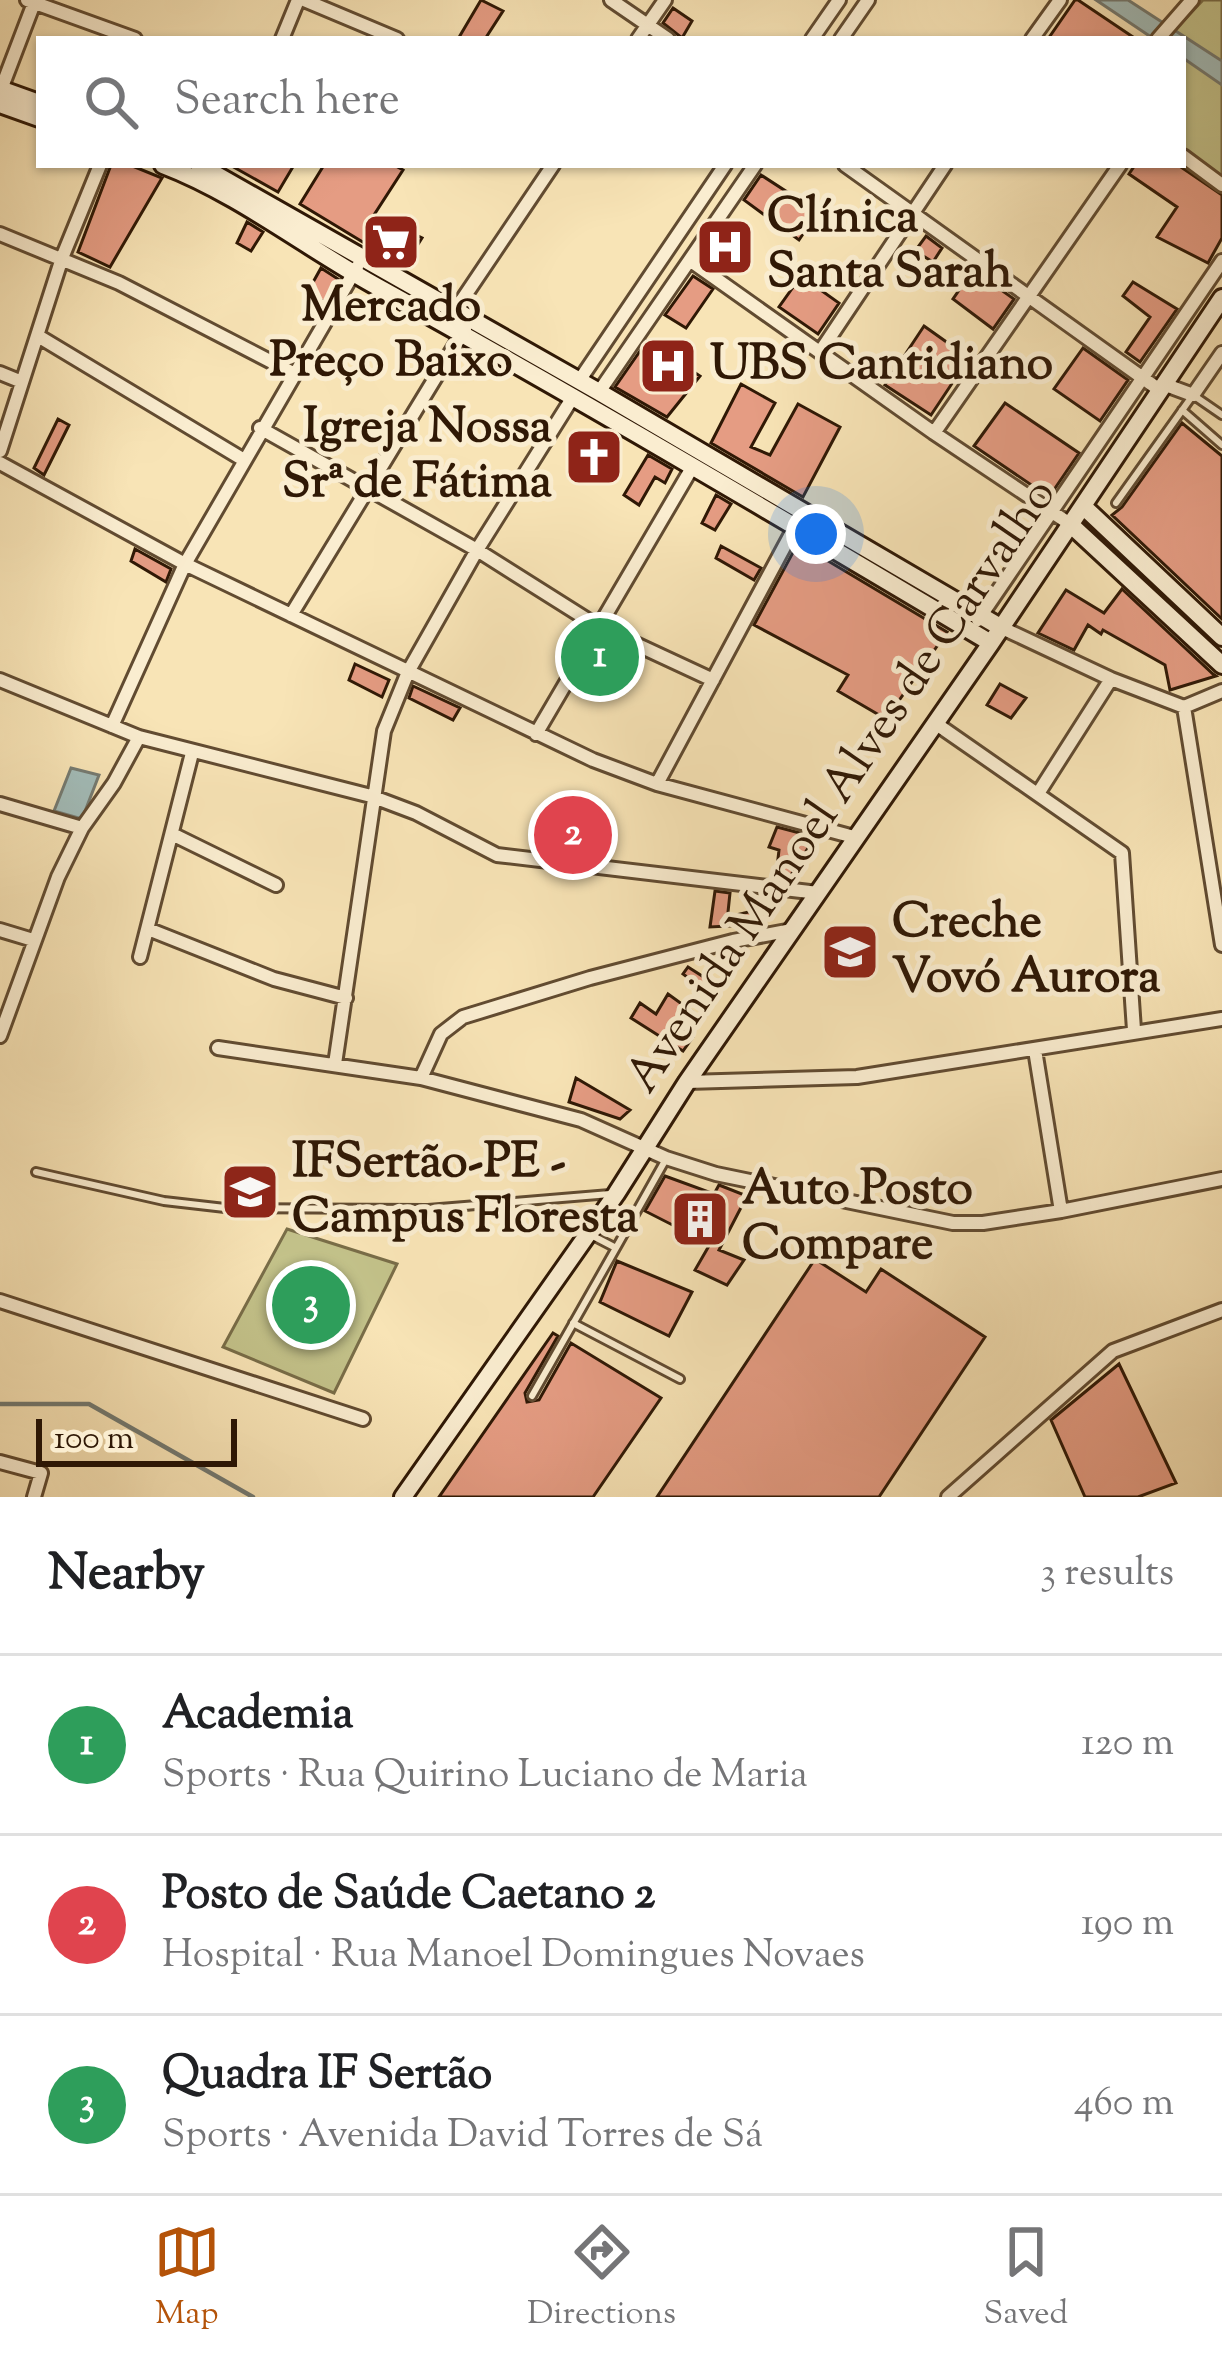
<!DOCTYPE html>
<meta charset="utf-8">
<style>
:root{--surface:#fff;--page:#f6f6f6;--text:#202124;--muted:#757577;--line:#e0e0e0;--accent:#b45309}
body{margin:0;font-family:"Sorts Mill Goudy",serif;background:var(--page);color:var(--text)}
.scale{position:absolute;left:36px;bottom:30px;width:201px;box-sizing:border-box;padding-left:12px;border:6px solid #2f1805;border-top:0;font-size:33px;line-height:42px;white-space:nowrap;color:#2f1805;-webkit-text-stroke:9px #faedd0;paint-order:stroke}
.you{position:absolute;left:816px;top:534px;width:42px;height:42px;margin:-30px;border:9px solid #fff;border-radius:50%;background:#1a73e8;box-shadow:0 0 0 18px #1a73e833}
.badge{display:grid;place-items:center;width:78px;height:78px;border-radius:50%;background:var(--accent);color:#fff;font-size:39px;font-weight:700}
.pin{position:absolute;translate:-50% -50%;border:6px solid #fff;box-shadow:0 3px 12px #0006}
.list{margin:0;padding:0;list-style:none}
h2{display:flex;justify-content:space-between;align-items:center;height:156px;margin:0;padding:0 48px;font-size:51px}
h2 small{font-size:39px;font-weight:400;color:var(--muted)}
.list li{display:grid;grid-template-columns:78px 1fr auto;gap:36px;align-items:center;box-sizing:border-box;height:180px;padding:0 48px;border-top:3px solid var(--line)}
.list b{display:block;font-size:45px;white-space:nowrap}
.list p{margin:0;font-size:39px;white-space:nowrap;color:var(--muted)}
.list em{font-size:39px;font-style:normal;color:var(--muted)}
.icon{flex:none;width:66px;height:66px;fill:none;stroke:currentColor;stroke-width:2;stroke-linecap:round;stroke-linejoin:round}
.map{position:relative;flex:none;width:1222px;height:1497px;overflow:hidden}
.search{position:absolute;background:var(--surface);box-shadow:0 3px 9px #0004;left:36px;right:36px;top:36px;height:132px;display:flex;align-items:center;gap:30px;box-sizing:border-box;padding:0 42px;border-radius:0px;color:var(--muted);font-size:45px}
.sheet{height:696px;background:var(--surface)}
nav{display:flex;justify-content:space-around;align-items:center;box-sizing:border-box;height:168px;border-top:3px solid var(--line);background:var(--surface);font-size:33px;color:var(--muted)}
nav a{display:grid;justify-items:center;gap:6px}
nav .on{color:var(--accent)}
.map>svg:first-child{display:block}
</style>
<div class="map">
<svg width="1222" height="1497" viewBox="0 0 1222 1497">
<rect width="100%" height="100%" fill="#f8e4b6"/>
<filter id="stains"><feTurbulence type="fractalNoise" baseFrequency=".00167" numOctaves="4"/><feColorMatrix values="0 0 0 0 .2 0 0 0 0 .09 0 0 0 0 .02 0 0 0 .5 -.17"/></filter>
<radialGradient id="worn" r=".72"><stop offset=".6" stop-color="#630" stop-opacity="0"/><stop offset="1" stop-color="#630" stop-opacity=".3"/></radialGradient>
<path fill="#c3c28a" stroke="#796d48" stroke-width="3" d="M 1203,0 L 1222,0 L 1222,181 L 1183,155 L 1183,39 L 1166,39 Z
M 287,1229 L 397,1264 L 334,1393 L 223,1347 Z"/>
<path fill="#a2bcb9" stroke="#747a71" stroke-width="3" d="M 1096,0 L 1128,0 L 1222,61 L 1222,85 L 1183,58 L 1183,39 L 1154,39 Z
M 71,768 L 99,775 L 82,819 L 54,811 Z"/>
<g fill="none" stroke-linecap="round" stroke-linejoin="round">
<path stroke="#747a71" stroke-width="4.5" d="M 0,1404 L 89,1404 L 253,1497"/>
</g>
<path fill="#e59c83" stroke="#2f1805" stroke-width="3" d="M 481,0 L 503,11 L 485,39 L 458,39 Z
M 1075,0 L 1078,0 L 1136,39 L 1048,39 Z
M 673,8 L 692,21 L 682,38 L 663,23 Z
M 111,165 L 130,165 L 162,178 L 110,267 L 78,252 Z
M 230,165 L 294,165 L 278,192 Z
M 324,165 L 394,165 L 403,170 L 374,215 L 422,238 L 404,267 L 300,204 Z
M 1135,165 L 1178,165 L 1222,195 L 1222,238 L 1208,263 L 1157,237 L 1177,207 L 1129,174 Z
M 761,175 L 818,212 L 799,240 L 744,200 Z
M 247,222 L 263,232 L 251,251 L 237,243 Z
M 727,225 L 746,237 L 724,272 L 704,257 Z
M 926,236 L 942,248 L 933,262 L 915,251 Z
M 321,268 L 338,279 L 325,302 L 307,293 Z
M 973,270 L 1014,299 L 993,329 L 953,299 Z
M 693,276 L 713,289 L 686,328 L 665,315 Z
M 801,276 L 839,303 L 818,334 L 779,307 Z
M 1133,282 L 1177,309 L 1140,362 L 1126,352 L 1150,317 L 1123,296 Z
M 924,326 L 969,358 L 931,415 L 885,385 Z
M 647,341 L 700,376 L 667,417 L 615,387 Z
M 1083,348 L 1128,380 L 1100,421 L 1054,389 Z
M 741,384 L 775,403 L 751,447 L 770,455 L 798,404 L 840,427 L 803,497 L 711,443 Z
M 1005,403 L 1079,453 L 1049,497 L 974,446 Z
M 58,419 L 69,425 L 44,475 L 34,468 Z
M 1182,423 L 1222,456 L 1222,619 L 1112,515 L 1122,507 Z
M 648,455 L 672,469 L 665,483 L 655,477 L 639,505 L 624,495 Z
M 716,495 L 731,504 L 715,530 L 702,523 Z
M 798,543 L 947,632 L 886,719 L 838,691 L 848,675 L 754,625 Z
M 721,546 L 761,568 L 754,580 L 716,558 Z
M 135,549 L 171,569 L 166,582 L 131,561 Z
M 1122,589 L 1213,674 L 1216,676 L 1170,690 L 1165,665 L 1103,630 L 1101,634 L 1088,625 L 1074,650 L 1038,633 L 1066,590 L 1104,613 Z
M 603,640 L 618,649 L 601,679 L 586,669 Z
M 355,664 L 389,680 L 382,697 L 349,680 Z
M 1000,684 L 1026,698 L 1011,718 L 987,705 Z
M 413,686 L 460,708 L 453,720 L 409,698 Z
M 563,818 L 584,820 L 580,852 L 565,851 Z
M 777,827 L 815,837 L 789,878 L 776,876 L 779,850 L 769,847 Z
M 715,891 L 730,893 L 728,912 L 732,916 L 765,908 L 770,918 L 748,925 L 710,927 Z
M 688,967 L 713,983 L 707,992 L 683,974 Z
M 668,994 L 693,1012 L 681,1030 L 693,1037 L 683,1051 L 631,1018 L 640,1003 L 656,1014 Z
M 576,1078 L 630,1110 L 620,1119 L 569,1102 Z
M 665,1176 L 714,1194 L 719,1185 L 747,1196 L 719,1250 L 744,1260 L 727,1285 L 695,1270 L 710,1244 L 645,1211 Z
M 815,1259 L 866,1292 L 881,1269 L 985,1337 L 879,1497 L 657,1497 Z
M 617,1261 L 692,1292 L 669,1336 L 600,1302 Z
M 553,1333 L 558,1336 L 525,1393 L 527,1402 L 539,1400 L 571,1343 L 661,1398 L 593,1497 L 439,1497 Z
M 1119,1364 L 1176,1483 L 1138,1497 L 1085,1497 L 1051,1420 Z"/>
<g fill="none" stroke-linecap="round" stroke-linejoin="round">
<g stroke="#614b31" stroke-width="12">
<path id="lane" d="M 1182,410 L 1222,445
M 1116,503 L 1193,395 L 1222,415
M 36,1172 L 164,1201 L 225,1208 L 428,1209 L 610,1194
M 591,1235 L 616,1248 L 666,1159
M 573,1323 L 680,1379
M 532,1396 L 616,1248"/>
</g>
<g stroke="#614b31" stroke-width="18">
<path id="street" d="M 27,0 L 135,39
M 304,0 L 397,39
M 611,0 L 668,39
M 282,39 L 298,0
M 638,39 L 665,0
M 812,39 L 839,0
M 841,39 L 868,0
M 1032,39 L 1060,0
M 1158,39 L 1192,0
M 0,92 L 34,3
M 1183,156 L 1222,185
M 845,165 L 1161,391
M 0,234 L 119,283 L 293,373
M 691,261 L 934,433 L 1070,524
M 454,312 L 553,165
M 38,336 L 244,460
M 820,352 L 945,165
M 0,373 L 22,382
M 579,381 L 725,165
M 1166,385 L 1193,395 L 1222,353
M 599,392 L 755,165
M 260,428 L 477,550 L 599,627 L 713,680
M 934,433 L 1120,165
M 0,451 L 62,258 L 100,165
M 0,463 L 185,564 L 593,760 L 657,784 L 854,837
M 291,615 L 465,329
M 978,620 L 1222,261
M 1000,627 L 1111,679 L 1184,707 L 1222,691
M 0,680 L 139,737 L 371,796 L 416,813 L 497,855 L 818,893
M 1184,707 L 1222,945
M 935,723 L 1122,853 L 1134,1030
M 112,726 L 185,564 L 357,267
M 536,734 L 693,466
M 657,784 L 798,521
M 1039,792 L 1111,679
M 0,804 L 82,828
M 172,834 L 276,885
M 148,929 L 274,979 L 346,998
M 0,930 L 33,940
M 140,957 L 192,753
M 0,1036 L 58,877 L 82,828 L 114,783 L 139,737
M 218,1048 L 421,1078 L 581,1120 L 666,1158 L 716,1174 L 953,1223 L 983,1223 L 1061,1211 L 1222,1179
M 1035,1050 L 1061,1211
M 335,1064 L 384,731 L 408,672 L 477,550 L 573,397
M 421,1078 L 441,1034 L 463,1017 L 590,978 L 733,941 L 792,930
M 687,1082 L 857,1077 L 1222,1019
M 0,1301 L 363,1419
M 0,1462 L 41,1473 L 34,1497
M 948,1497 L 1113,1351 L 1222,1310"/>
</g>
<g stroke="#2f1805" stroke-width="22">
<path id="secondary" d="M 0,89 L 39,103
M 0,104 L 39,118
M 163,165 C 239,194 305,247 376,286 C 584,401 788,522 991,643
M 199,165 L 599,392 L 1000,627
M 1083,506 L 1222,637
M 1070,524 L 1222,665
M 403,1497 L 616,1194 L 687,1082 L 991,643 L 1222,298"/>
</g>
<use href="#lane" stroke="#faedd0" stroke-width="6"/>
<use href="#street" stroke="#faedd0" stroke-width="12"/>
<use href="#secondary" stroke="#faedd0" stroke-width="16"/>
</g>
<defs>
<g id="supermarket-square" transform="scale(3)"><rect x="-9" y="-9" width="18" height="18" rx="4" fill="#8f2418" stroke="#faedd0"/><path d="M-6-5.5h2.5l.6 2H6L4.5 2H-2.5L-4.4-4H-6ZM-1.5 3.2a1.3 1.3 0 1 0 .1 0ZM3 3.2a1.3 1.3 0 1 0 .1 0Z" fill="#fff"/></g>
<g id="hospital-square" transform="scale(3)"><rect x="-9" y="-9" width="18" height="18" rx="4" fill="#8f2418" stroke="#faedd0"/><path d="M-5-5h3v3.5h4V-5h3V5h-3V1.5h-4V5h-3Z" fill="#fff"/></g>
<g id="church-square" transform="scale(3)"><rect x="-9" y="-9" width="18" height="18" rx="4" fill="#8f2418" stroke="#faedd0"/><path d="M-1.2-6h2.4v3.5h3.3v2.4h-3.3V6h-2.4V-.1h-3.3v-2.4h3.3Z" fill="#fff"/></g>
<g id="school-square" transform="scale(3)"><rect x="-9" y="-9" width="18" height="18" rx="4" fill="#8f2418" stroke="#faedd0"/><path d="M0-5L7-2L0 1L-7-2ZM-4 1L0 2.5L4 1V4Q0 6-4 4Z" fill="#fff"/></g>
<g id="university-square" transform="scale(3)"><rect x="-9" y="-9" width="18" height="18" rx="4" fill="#8f2418" stroke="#faedd0"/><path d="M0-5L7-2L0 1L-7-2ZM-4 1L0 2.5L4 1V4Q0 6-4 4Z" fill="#fff"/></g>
<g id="building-square" transform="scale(3)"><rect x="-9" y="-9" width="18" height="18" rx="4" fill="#8f2418" stroke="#faedd0"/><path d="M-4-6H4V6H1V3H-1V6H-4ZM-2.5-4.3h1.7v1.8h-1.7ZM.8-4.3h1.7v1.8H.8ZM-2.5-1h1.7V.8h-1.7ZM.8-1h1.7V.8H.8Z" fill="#fff"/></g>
</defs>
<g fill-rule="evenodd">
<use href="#supermarket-square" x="391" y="242"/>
<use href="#hospital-square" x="725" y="247"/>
<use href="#hospital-square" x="668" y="366"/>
<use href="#church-square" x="594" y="457"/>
<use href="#school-square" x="850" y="952"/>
<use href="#university-square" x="250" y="1192"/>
<use href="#building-square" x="700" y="1219"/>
</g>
<g text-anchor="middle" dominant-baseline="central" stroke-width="10" stroke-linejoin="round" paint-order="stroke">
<g font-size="48" font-weight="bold" fill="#2f1805" stroke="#faedd0" text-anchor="start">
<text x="767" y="219">Clínica<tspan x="767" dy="55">Santa Sarah</tspan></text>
<text x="391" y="308" text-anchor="middle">Mercado<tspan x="391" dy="55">Preço Baixo</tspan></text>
<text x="710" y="366">UBS Cantidiano</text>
<text x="552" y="429" text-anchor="end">Igreja Nossa<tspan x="552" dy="55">Srª de Fátima</tspan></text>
<text x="892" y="924">Creche<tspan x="892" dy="55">Vovó Aurora</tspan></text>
<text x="292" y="1164">IFSertão-PE -<tspan x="292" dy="55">Campus Floresta</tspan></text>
<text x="742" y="1191">Auto Posto<tspan x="742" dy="55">Compare</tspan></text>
</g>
<g font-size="48" fill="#2f1805" stroke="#faedd0">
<text transform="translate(843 787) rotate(-56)">Avenida Manoel Alves de Carvalho</text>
</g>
</g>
<rect width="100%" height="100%" filter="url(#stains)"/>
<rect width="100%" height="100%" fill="url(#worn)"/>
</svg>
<div class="scale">100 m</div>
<div class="you"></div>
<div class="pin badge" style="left:600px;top:657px;background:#2e9e5b">1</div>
<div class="pin badge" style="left:573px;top:835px;background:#e0444e">2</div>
<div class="pin badge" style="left:311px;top:1305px;background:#2e9e5b">3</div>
<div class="search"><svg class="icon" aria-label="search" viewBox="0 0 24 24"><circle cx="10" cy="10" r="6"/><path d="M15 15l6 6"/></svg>Search here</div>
</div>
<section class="sheet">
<h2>Nearby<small>3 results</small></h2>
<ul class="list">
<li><span class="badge" style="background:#2e9e5b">1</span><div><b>Academia</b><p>Sports · Rua Quirino Luciano de Maria</p></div><em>120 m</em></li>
<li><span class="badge" style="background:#e0444e">2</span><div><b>Posto de Saúde Caetano 2</b><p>Hospital · Rua Manoel Domingues Novaes</p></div><em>190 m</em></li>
<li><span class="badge" style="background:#2e9e5b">3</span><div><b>Quadra IF Sertão</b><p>Sports · Avenida David Torres de Sá</p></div><em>460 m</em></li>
</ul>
</section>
<nav>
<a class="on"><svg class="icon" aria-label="map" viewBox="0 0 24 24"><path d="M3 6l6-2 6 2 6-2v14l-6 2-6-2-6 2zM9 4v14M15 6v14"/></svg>Map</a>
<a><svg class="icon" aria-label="directions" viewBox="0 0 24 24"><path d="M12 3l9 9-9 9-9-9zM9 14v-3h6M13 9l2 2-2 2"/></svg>Directions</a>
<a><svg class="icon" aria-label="saved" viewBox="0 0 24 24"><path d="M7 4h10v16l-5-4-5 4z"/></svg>Saved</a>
</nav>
